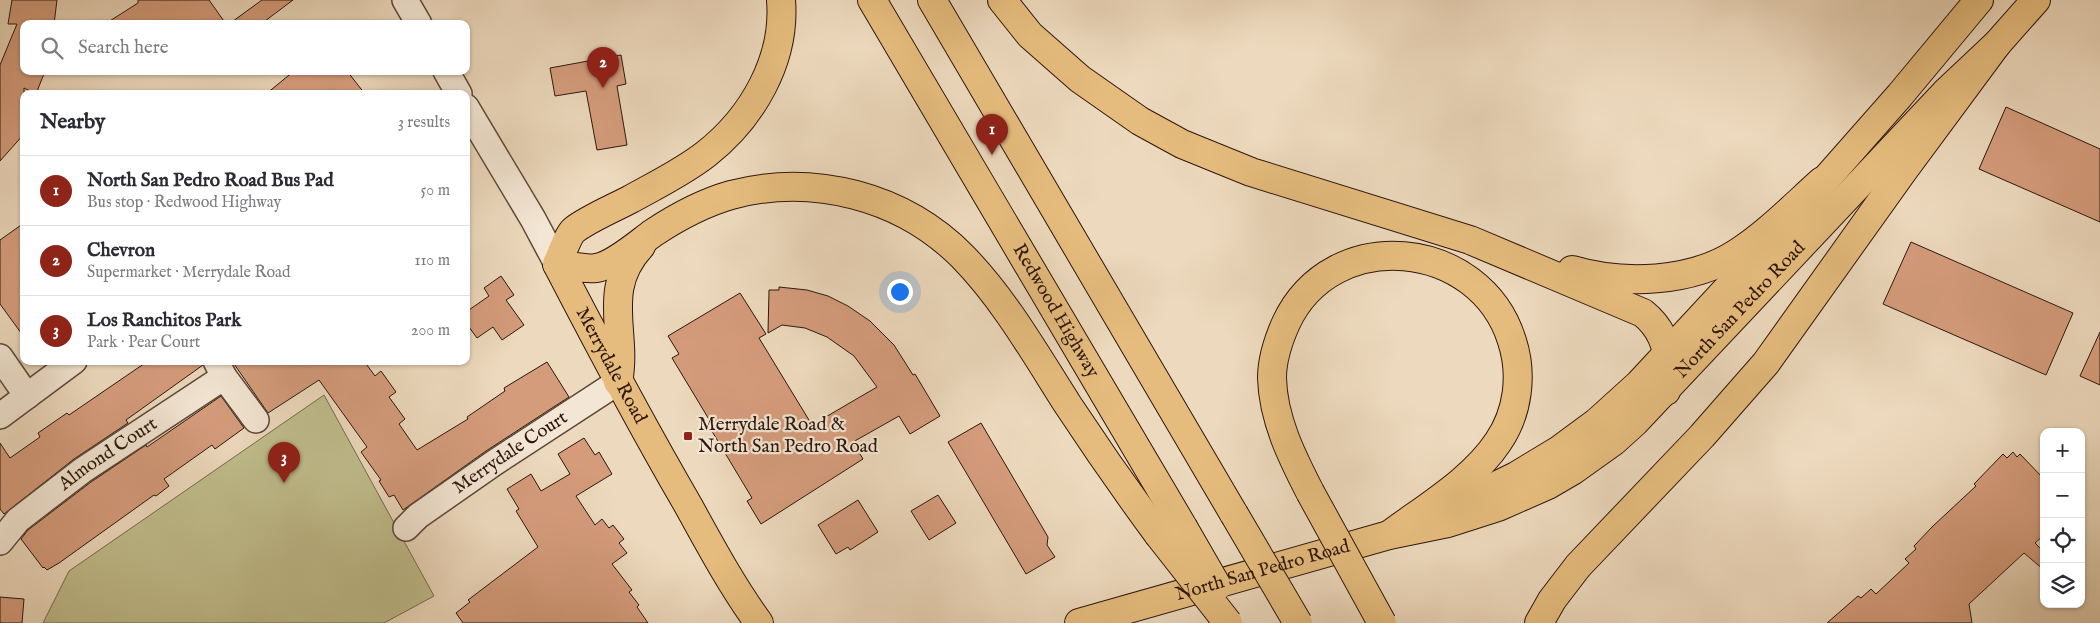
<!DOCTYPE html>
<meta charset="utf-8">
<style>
:root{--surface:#fff;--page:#f7f7f7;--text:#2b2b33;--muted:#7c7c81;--line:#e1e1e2;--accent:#8f2418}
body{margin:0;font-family:"IM FELL English",serif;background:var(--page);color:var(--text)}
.controls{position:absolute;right:15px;bottom:15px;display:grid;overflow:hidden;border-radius:10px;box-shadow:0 1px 4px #0004}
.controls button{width:45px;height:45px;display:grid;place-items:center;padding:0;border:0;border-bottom:1px solid var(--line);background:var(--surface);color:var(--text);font:25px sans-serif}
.you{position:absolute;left:899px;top:291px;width:18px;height:18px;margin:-12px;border:4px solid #fff;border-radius:50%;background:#1a73e8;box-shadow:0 0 0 8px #1a73e833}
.badge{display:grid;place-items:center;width:32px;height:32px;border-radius:50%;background:var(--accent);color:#fff;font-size:16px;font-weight:700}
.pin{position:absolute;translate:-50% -41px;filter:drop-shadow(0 1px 2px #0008)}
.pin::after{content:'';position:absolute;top:26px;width:18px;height:15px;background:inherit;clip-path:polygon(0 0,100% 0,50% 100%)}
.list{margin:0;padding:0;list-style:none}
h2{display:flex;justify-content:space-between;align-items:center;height:65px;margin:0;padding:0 20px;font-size:21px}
h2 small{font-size:16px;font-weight:400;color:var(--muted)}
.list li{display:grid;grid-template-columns:32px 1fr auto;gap:15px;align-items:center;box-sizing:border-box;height:70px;padding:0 20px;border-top:1px solid var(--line)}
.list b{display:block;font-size:19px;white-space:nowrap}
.list p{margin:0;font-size:16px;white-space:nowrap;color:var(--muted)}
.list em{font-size:16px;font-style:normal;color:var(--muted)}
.icon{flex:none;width:28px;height:28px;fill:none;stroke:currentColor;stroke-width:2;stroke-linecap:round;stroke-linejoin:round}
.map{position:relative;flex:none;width:2100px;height:623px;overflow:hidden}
.search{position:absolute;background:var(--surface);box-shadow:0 1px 4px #0004;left:20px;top:20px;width:450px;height:55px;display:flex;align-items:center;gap:12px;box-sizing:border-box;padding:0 18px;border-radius:10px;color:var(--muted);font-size:19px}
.panel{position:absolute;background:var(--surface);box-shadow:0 1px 4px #0004;left:20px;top:90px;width:450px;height:275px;border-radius:10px}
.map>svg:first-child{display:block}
</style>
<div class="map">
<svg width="2100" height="623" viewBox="0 0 2100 623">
<rect width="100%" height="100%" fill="#edd9bd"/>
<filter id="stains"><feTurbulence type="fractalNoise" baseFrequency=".004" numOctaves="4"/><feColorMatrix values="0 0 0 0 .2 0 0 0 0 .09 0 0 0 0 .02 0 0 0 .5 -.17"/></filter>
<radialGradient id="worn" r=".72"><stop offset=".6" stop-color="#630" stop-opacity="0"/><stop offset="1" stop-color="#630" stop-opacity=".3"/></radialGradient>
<path fill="#c0bd8c" stroke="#766a4c" d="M 324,395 L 434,596 L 384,623 L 43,623 L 69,571 Z"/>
<path fill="#d59c7c" stroke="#2c160c" d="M 12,0 L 57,0 L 54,24 L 24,24 L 24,71 L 45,71 L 36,94 L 24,88 L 24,134 L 0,161 L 0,65 L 17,24 L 8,24 Z
M 138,0 L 209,0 L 226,24 L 105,24 L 138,3 Z
M 262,0 L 293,0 L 261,24 L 229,24 Z
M 621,55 L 626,84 L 617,86 L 627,145 L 597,150 L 586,91 L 555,96 L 550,68 Z
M 294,71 L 347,71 L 365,94 L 266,94 Z
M 2006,107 L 2100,149 L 2100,222 L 1979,169 Z
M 24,223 L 24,337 L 0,304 L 0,240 Z
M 1911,242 L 2073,313 L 2046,375 L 1883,304 Z
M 501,276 L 514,295 L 506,300 L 524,325 L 502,340 L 493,327 L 477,338 L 466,323 L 466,312 L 489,296 L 484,288 Z
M 779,287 L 807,290 L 828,296 L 848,306 L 870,321 L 894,345 L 913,375 L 915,374 L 940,416 L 910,434 L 899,416 L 853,442 L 863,459 L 761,524 L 747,501 L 752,498 L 707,423 L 710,421 L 672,358 L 679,354 L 668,336 L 740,293 L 766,334 L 759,338 L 812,425 L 877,387 L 854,356 L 827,337 L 805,328 L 782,325 L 768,333 L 769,290 L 779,290 Z
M 2100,332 L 2100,385 L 2080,376 Z
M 148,361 L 202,361 L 203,365 L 126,420 L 128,423 L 74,459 L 4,514 L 0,509 L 0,443 L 10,458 L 40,437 L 38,433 L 67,413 L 69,415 Z
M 232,361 L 364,361 L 375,376 L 381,371 L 396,392 L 389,397 L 405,419 L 399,424 L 417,450 L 468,419 L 467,417 L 505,391 L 504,388 L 547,362 L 569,397 L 486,451 L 403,510 L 394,495 L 389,497 L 379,481 L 381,480 L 361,452 L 367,447 L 319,380 L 268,413 Z
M 221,396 L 244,428 L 215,449 L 212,445 L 164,479 L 169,486 L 156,496 L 154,495 L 59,563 L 47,570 L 44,567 L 43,568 L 21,539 L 28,530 L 91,482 L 146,445 L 147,447 Z
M 981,423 L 1048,537 L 1047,545 L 1055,557 L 1026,574 L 948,442 Z
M 584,438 L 595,455 L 599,452 L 612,474 L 576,496 L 595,525 L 602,519 L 609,528 L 613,525 L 624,539 L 619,543 L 627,553 L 612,564 L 632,590 L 629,592 L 639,605 L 637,607 L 648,623 L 463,623 L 456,613 L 470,602 L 468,600 L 538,547 L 516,511 L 519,509 L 507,489 L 531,474 L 541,491 L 570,474 L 558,454 Z
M 2013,452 L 2017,457 L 2020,454 L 2044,479 L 2044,535 L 2035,543 L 2044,552 L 2044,570 L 2024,553 L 1969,604 L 1972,623 L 1827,623 L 1858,596 L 1861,598 L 1871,589 L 1876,594 L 1909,563 L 1905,559 L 1916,549 L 1914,546 L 1933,526 L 1976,486 L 1974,484 L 2003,454 L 2007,458 Z
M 938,495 L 956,523 L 929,540 L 911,511 Z
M 858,500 L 878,532 L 850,550 L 848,547 L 836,554 L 818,525 Z
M 0,597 L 24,599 L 22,623 L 0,623 Z"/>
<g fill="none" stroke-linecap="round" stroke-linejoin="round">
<g stroke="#5c4738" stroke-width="28">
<g id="minor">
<path d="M 405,0 L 419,24"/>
<path d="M 446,71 L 459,94"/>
<path d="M 466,107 L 533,219 L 557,264"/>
<path d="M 0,357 L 27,396"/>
<path d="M 216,361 L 224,377 L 256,420"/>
<path d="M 0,416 L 74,361"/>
<path id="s1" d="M 406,528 L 418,516 L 494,463 L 618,382"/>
<path id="s2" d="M 0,542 L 18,520 L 83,470 L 224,377"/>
</g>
</g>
<g stroke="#2c160c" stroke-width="30">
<g id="major">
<path id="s3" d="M 557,264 C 599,345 642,426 688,505 C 710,545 732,586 759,623"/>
<path d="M 1459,504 L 1516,476 L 1559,450 L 1597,422 L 1639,384 L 1767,246 L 1900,95 L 1979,0"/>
<path id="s4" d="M 1079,623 L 1389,535 L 1448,523 L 1498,507 L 1548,485 L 1572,471 L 1614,441 L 1635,422 L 1945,93 L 1997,44 L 2036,0"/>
</g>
</g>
<g stroke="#2c160c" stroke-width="30">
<g id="highway">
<path d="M 781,0 C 786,60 752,118 706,154 C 683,172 656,185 631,199 C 614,208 588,219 574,230 C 568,235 561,256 557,264 C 569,265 585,270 596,268 C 613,266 639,243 653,233 C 677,217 703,203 731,195 C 813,173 903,196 963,257 C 1005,300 1036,355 1068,405 C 1097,449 1127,492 1158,534"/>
<path id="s5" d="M 872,0 L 1183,527"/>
<path d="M 932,0 L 1234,514"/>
<path d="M 1002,0 L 1030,35 L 1080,79 L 1140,121 L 1182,144 L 1251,172 L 1470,240 L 1643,313 C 1668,333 1672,361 1666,391"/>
<path d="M 1572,270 C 1623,285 1691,283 1737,253 C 1767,234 1794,206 1822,181"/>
<path d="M 618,382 C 628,333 600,290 641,246"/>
<path d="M 1310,492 C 1292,457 1273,419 1272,378 C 1272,359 1278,341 1286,323 C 1332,224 1480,238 1512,341 C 1523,375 1518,413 1498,442 C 1473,480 1425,508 1389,535"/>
<path d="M 1539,623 L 1552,600 L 1578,566 L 1702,436 L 1766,363 L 1903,171 L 1997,44"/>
</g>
</g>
<use href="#minor" stroke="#f3e6d4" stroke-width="25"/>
<use href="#major" stroke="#e6bc7e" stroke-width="28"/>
<use href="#highway" stroke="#e6bc7e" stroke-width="28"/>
<g stroke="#2c160c" stroke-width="30" stroke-linecap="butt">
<path id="highway-bridge" d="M 1310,492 L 1382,623
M 1234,514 L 1298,623
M 1183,527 L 1217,586
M 1158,534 L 1228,623"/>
</g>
<use href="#highway-bridge" stroke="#e6bc7e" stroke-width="28"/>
</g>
<rect fill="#8f2418" stroke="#f3e6d4" stroke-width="2" x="683" y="431" width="10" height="10" rx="2.5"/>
<g text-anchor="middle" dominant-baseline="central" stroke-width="4.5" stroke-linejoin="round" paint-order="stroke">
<g font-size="19" fill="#2c160c" stroke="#f3e6d4">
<text stroke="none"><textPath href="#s4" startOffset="751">North San Pedro Road</textPath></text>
<text stroke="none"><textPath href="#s5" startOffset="361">Redwood Highway</textPath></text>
<text stroke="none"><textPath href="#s3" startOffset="115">Merrydale Road</textPath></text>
<text stroke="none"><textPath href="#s1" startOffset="129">Merrydale Court</textPath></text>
<text stroke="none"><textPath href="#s2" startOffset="140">Almond Court</textPath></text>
<text stroke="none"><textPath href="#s4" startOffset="191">North San Pedro Road</textPath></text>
</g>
<g font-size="19" fill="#2c160c" stroke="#f3e6d4" text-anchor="start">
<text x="698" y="425">Merrydale Road &amp;<tspan x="698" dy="22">North San Pedro Road</tspan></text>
</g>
</g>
<rect width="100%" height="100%" filter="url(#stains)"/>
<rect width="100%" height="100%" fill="url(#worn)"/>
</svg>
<div class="controls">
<button>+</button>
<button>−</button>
<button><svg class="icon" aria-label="locate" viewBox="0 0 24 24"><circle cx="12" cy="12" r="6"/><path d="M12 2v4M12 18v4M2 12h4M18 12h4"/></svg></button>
<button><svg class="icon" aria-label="layers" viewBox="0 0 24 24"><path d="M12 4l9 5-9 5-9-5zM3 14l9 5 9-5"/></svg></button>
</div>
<div class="you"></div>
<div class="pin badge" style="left:992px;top:155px">1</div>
<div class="pin badge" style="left:603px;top:88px">2</div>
<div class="pin badge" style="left:284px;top:483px">3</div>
<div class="search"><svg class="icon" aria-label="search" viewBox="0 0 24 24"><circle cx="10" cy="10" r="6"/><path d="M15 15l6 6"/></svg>Search here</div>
<section class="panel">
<h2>Nearby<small>3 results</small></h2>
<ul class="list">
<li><span class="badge">1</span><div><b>North San Pedro Road Bus Pad</b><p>Bus stop · Redwood Highway</p></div><em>50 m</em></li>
<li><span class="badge">2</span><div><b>Chevron</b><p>Supermarket · Merrydale Road</p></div><em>110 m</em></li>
<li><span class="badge">3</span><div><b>Los Ranchitos Park</b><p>Park · Pear Court</p></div><em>200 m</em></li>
</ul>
</section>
</div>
